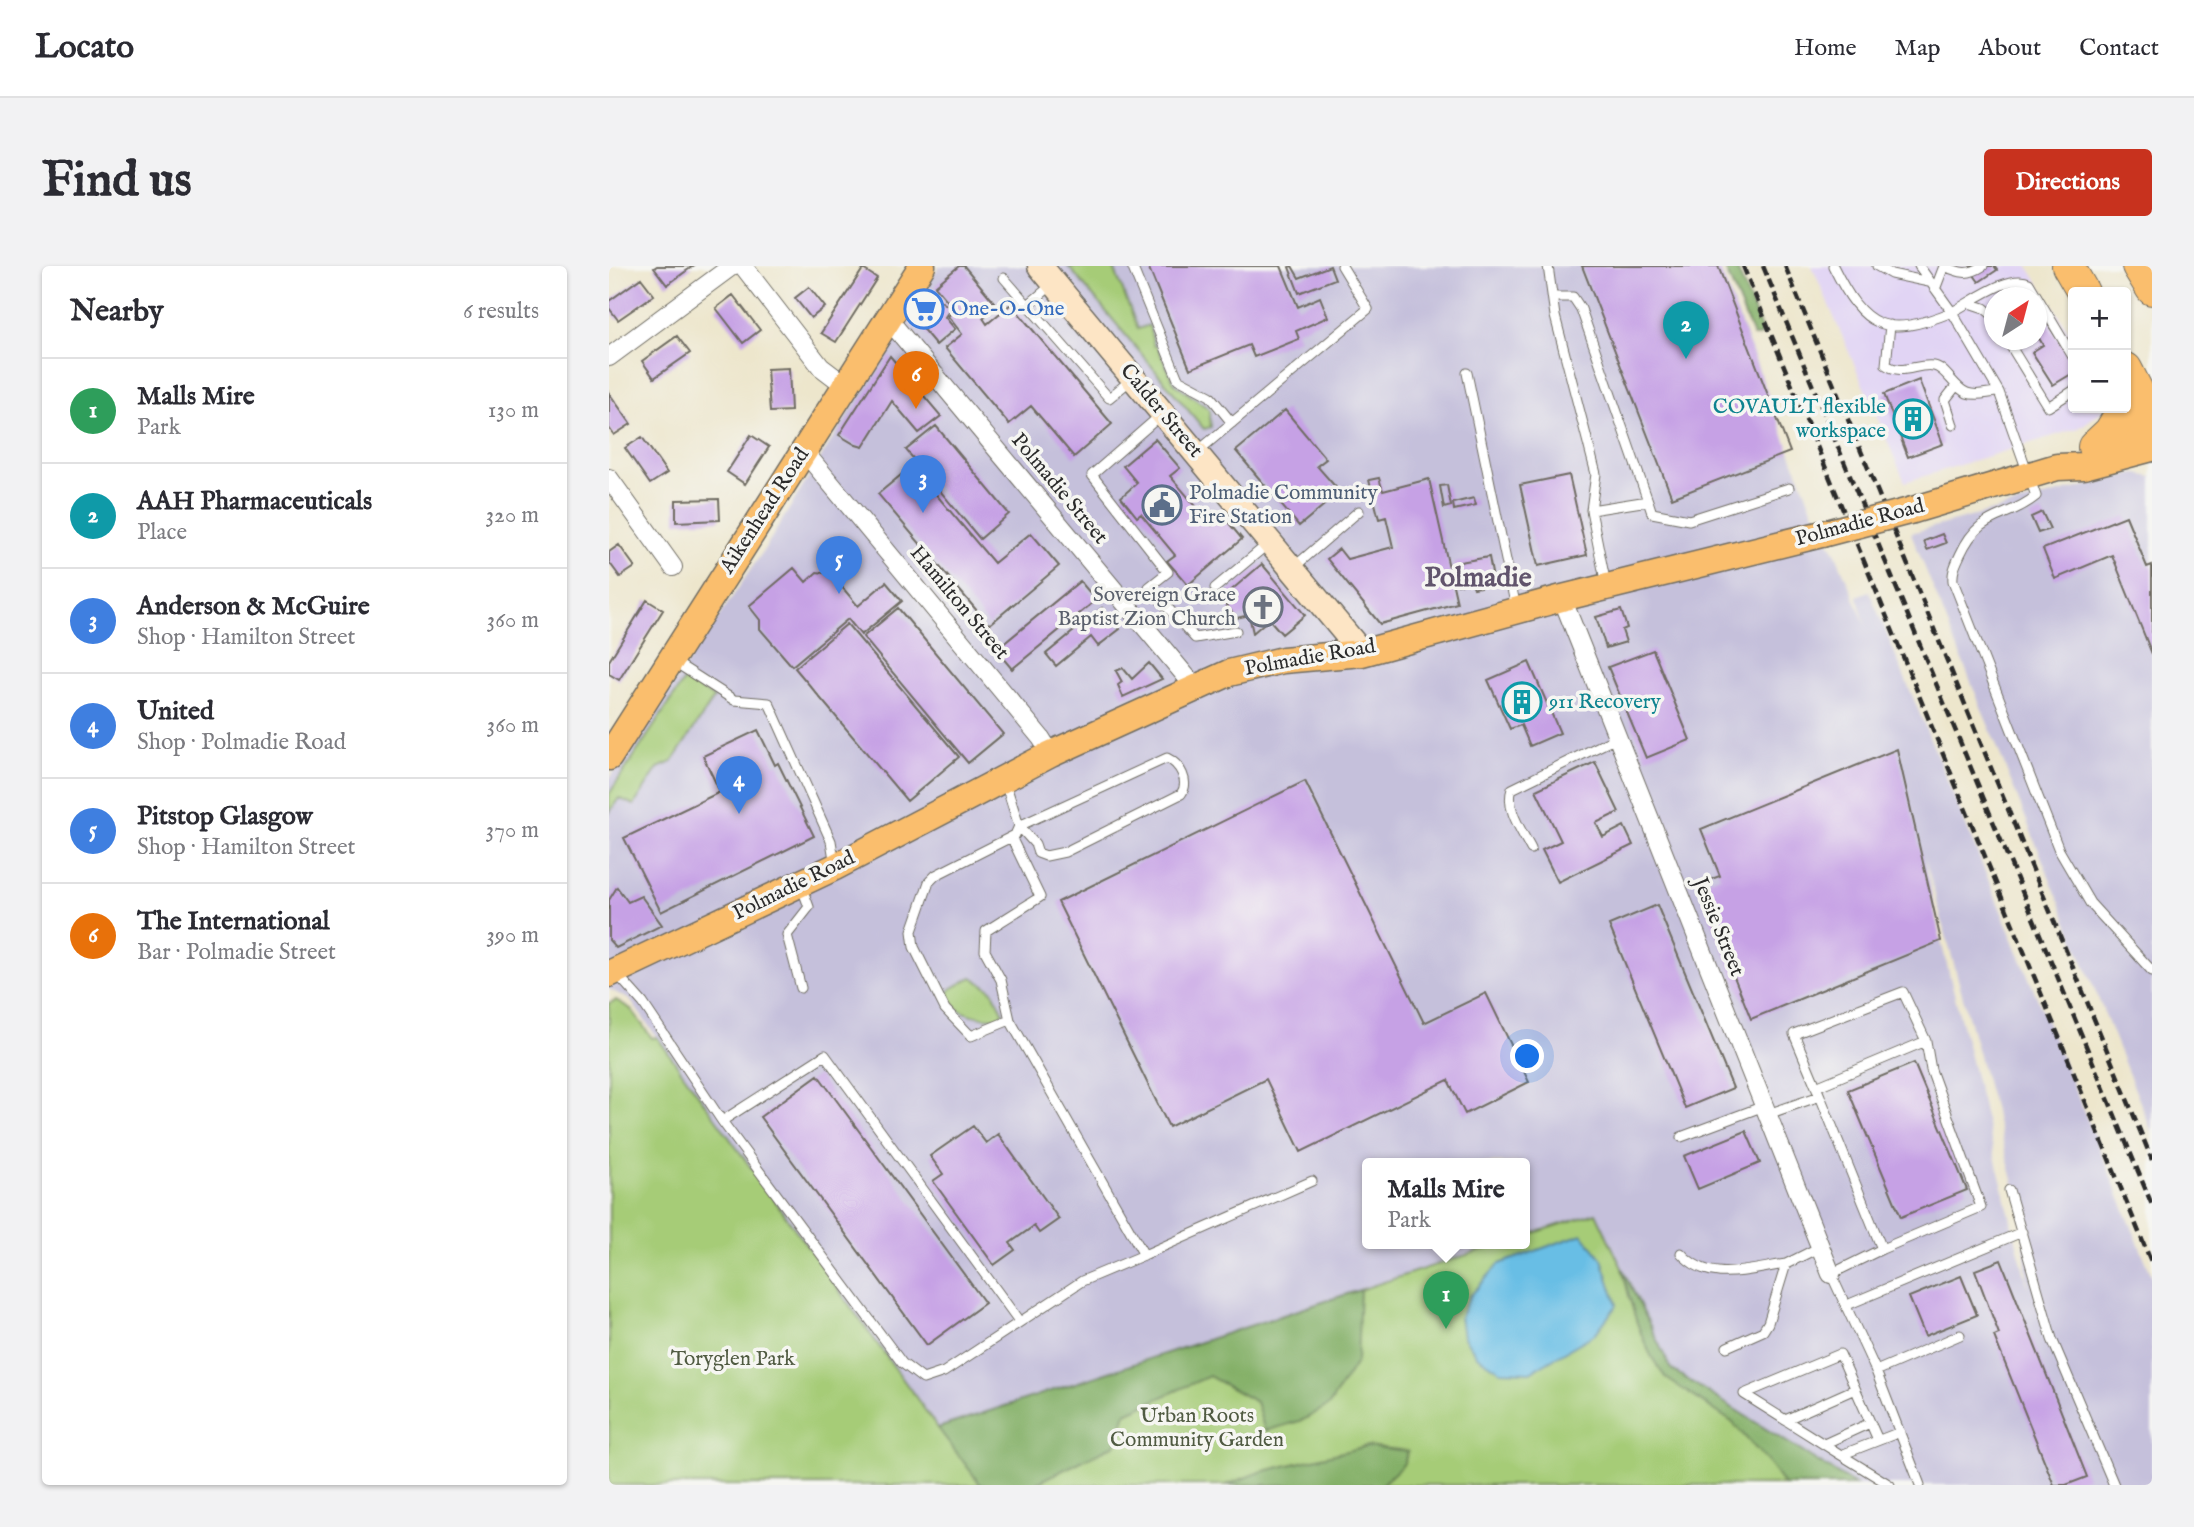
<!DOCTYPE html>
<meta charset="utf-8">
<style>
:root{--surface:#fff;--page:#f2f2f3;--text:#2b2b33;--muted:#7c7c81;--line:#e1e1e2;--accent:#c8321e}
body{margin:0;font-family:"IM FELL English",serif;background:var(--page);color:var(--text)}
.controls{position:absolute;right:21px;top:21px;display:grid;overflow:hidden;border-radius:7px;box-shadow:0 2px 5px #0004}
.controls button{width:63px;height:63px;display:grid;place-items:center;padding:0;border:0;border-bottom:2px solid var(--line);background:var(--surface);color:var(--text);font:35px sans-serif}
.compass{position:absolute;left:1375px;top:21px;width:63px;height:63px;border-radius:50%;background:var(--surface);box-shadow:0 2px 5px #0004;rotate:36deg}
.you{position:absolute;left:919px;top:791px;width:24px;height:24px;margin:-18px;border:5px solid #fff;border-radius:50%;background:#1a73e8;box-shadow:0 0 0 10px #1a73e833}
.badge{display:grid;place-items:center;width:46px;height:46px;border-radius:50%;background:var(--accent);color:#fff;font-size:23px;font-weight:700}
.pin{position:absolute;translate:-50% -58px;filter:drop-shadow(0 2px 4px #0008)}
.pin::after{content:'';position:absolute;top:37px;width:24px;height:21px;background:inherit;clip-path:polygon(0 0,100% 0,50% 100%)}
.popup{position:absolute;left:753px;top:892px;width:168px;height:91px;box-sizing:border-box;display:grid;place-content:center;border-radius:7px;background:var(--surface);filter:drop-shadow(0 2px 5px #0005);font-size:23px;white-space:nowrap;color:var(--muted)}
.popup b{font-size:26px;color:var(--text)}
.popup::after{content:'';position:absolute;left:50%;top:100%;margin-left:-14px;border:14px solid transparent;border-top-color:var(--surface)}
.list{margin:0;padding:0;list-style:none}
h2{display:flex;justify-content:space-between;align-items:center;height:91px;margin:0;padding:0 28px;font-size:30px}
h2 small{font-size:23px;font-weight:400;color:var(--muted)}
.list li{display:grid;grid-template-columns:46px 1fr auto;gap:21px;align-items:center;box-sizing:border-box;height:105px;padding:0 28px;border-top:2px solid var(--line)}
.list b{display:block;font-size:26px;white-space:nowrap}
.list p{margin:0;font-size:23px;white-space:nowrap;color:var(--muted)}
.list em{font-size:23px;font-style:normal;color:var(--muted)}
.map{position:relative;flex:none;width:1543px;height:1219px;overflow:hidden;border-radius:7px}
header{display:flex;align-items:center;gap:42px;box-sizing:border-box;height:98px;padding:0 35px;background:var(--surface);border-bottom:2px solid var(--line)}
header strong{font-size:33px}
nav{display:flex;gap:38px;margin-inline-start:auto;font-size:24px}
.intro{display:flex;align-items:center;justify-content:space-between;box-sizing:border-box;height:168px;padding:0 42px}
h1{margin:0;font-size:49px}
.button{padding:18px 32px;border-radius:7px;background:var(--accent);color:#fff;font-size:24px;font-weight:700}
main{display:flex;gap:42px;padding:0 42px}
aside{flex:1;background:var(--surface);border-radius:7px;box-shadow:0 2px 5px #0004}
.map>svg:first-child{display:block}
</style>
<header>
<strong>Locato</strong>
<nav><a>Home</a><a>Map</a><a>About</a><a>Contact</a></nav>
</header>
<div class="intro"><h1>Find us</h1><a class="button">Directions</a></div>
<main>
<aside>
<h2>Nearby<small>6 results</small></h2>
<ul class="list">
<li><span class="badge" style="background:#2e9e5b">1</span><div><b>Malls Mire</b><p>Park</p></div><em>130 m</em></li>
<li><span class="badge" style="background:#0f9aa8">2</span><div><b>AAH Pharmaceuticals</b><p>Place</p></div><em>320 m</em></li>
<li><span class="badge" style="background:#3f7fe0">3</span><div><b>Anderson &amp; McGuire</b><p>Shop · Hamilton Street</p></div><em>360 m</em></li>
<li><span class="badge" style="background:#3f7fe0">4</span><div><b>United</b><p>Shop · Polmadie Road</p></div><em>360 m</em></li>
<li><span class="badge" style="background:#3f7fe0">5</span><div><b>Pitstop Glasgow</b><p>Shop · Hamilton Street</p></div><em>370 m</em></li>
<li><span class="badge" style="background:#e8710a">6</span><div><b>The International</b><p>Bar · Polmadie Street</p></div><em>390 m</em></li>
</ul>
</aside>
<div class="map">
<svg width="1543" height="1219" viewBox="0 0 1543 1219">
<rect width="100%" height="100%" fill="#f6f6f2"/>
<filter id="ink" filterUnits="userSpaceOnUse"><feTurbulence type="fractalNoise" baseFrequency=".0143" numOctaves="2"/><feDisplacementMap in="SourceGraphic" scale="14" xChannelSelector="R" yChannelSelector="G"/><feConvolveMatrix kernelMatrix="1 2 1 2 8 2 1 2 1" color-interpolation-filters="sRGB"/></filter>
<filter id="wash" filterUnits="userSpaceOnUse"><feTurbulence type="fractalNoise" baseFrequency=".00686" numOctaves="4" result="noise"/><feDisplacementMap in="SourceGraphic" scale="28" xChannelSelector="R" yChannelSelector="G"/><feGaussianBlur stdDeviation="1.57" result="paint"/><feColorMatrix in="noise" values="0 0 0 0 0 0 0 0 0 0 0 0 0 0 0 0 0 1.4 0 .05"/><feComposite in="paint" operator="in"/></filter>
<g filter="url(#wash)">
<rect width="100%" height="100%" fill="#ede6cc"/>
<path fill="#e1d4f4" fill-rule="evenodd" d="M 1203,0 L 1419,0 L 1464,72 L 1464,142 L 1496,143 L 1470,162 L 1296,216 ZM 1386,32 L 1428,32 L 1428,74 L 1386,74 Z"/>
<path fill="#c5c0db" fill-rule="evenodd" d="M 330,0 L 1110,0 L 1204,245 L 1226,286 L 1257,360 L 1248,330 L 1260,325 L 1543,1010 L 1543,1219 L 1246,1219 L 1061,1103 L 987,947 L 916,970 L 916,897 L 758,897 L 758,977 L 894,977 L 329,1162 L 21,734 L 0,723 L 0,513 L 153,287 ZM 1315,589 L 1411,939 L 1419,1022 L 1332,675 Z
M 1524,207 L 1543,211 L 1543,866 L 1302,267 Z"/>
<path fill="#a6cc77" stroke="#687c51" stroke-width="2" d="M 459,0 L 505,2 L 529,63 L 540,59 L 545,80 L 548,80 L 566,118 L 600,143 L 602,161 L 595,163 Z
M 76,413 L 105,432 L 63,496 L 49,502 L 25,539 L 10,532 L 0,547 L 0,528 Z
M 363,711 L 383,724 L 394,745 L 392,752 C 373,752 346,750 338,729 L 342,723 Z
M 7,734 L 22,743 L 43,772 L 48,771 L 329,1162 L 894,977 L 916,977 L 916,970 L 987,947 L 1061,1103 L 1246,1219 L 0,1219 L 0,737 Z"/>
<path fill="#84b068" stroke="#586e4a" stroke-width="2" d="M 1115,0 L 1127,0 L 1153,65 L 1150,70 L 1144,70 Z
M 1013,1002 L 1062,1103 L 1246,1219 L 1175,1219 L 1158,1195 L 1123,1156 L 1057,1112 C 1032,1082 1022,1039 1013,1002 Z
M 751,1024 L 748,1095 L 720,1139 L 694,1154 L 656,1165 L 647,1136 L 600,1110 L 517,1147 L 507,1178 L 424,1219 L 372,1219 L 329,1162 Z
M 758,1180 L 799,1185 L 794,1199 L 772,1219 L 617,1219 L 651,1206 Z"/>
<path fill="#68bee5" stroke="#4a7488" stroke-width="2" d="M 973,968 L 993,993 L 1008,1039 L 986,1068 L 921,1106 L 892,1105 L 868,1090 L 854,1070 L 851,1051 L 861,1030 L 890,998 Z"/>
<g id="blocks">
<path fill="#c6a1e5" d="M 48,0 L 84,0 L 58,19 L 45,2 Z
M 350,0 L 355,0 L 385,36 L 377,43 L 380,47 L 374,52 L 378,58 L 402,38 L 503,158 L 465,191 L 422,140 L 400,158 L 336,82 L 353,68 L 339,50 L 346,44 L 326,20 Z
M 539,0 L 672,0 L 689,41 L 711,31 L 719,51 L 687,65 L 690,73 L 645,91 L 640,79 L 581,103 Z
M 683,0 L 690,12 L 721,0 L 726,13 L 690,27 L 680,1 Z
M 973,0 L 1109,0 L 1181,186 L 1063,232 Z
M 1363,0 L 1385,0 L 1388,4 L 1370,16 L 1360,2 Z
M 254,3 L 268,12 L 227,76 L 212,67 Z
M 32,12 L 45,29 L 9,54 L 0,42 L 0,35 Z
M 200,21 L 216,41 L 202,52 L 186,32 Z
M 321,28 L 342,42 L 336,51 L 346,63 L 327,79 L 307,55 Z
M 124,29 L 151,64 L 134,77 L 107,42 Z
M 1436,54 L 1447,71 L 1464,89 L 1464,107 L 1444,119 L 1423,86 L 1434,79 L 1428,69 L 1428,59 Z
M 68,70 L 81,87 L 45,112 L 33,95 Z
M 281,90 L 332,150 L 310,167 L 283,135 L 254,181 L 247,179 L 230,169 Z
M 180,102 L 182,145 L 161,146 L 158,103 Z
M 1310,114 L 1334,178 L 1299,191 L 1275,128 Z
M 0,127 L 22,158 L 5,169 L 0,162 Z
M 676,144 L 717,193 L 708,200 L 731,226 L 690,260 L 627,185 Z
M 327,160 L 400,248 L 371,273 L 297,184 Z
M 142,169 L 160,181 L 136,218 L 118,206 Z
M 33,171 L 58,207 L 41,218 L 16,182 Z
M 546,173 L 571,202 L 561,210 L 603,259 L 614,250 L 633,273 L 579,319 L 558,295 L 566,289 L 532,248 L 528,251 L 512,231 L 528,217 L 514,200 Z
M 303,200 L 385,297 L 422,267 L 450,300 L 380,359 L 269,228 Z
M 960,209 L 978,289 L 929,300 L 911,219 Z
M 770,212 L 774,225 L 820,213 L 848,337 L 771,358 L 718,293 L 730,283 L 738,293 L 784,281 L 777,251 L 770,253 L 760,214 Z
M 838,219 L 842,240 L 835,242 L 831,220 Z
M 865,232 L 867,239 L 845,244 L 844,237 Z
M 110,233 L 111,254 L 67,256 L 67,234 Z
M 1433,246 L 1441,263 L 1429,267 L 1422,251 Z
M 1517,250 L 1538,301 L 1543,299 L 1543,388 L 1503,289 L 1446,313 L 1434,283 Z
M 1333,268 L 1337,277 L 1318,284 L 1315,275 Z
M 10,279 L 26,301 L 11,311 L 0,296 L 0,286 Z
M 880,291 L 884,313 L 870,315 L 871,321 L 865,322 L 863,316 L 849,319 L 845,297 Z
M 653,298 L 696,349 L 673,368 L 660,353 L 644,367 L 640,349 L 628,352 L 612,333 Z
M 185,302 L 197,316 L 208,306 L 222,308 L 249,340 L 277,316 L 293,335 L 252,369 L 239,353 L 183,400 L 151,363 L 151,354 L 140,340 Z
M 471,315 L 487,334 L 403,403 L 387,384 Z
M 38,334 L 54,344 L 10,414 L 0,408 L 0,395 Z
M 289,342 L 394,468 L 359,497 L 254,371 Z
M 493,342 L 511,363 L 489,380 L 482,371 L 447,400 L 437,388 Z
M 1012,344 L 1018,362 L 1013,364 L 1017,376 L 997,382 L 987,351 Z
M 238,358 L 350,491 L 298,535 L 186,402 Z
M 1044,384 L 1081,474 L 1037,492 L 999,401 Z
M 920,396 L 951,467 L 921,480 L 912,459 L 901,463 L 879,414 Z
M 540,397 L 553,413 L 514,431 L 509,419 L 513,416 L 507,405 L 514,402 L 523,413 Z
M 149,464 L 166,499 L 169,497 L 205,570 L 52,646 L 15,572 L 111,526 L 94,490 Z
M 1288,483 L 1332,675 L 1142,753 L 1088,618 L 1111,610 L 1092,563 Z
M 986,496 L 1010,546 L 987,557 L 994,571 L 1015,560 L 1024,579 L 949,616 L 933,584 L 952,575 L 927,524 Z
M 696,515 L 815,757 L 877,727 L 920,816 L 856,848 L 839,814 L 692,886 L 657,813 L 560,861 L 449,636 Z
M 8,621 L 19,636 L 32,630 L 53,659 L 7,682 L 0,674 L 0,634 Z
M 1048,639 L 1124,822 L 1076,842 L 1000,659 Z
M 1305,797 L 1358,924 L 1292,951 L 1239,824 Z
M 209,809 L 376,1037 L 318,1079 L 151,851 Z
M 364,860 L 377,877 L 389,868 L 450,953 L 430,967 L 425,960 L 401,977 L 406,984 L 385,999 L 324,915 L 334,908 L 321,890 Z
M 1137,865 L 1151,897 L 1089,923 L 1075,890 Z
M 1392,994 L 1478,1211 L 1457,1219 L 1445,1219 L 1385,1070 L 1390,1068 L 1366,1004 Z
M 1352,1010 L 1368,1049 L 1316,1070 L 1300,1031 Z"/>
</g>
</g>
<g filter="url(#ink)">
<use href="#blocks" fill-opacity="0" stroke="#6f6c63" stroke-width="2"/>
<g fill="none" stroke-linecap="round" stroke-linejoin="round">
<g stroke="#6f6c63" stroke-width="11">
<path id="lane" d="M 523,0 L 569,113 L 601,130 L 623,157
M 939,0 L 946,50 L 987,208 L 982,244 L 997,319
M 1224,0 C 1255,63 1276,73 1343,46 L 1390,126 L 1427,230 C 1397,255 1372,243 1351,289 C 1347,298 1343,305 1344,315 L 1450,584 L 1481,637 L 1543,705
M 1268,0 L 1282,8 L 1320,16
M 1310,0 L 1343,46 C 1363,36 1400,7 1420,17 L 1464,91
M 1335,0 C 1351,7 1359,10 1374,0
M 395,12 L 500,132 L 523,113
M 1327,21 L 1335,0
M 944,31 L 964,31 L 972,43 L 1039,235
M 1360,37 L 1375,42 L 1386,51
M 419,39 L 444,18
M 1281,59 L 1277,99 C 1294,110 1307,97 1325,100 C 1337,102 1345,122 1358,127 C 1369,131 1379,126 1390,126
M 1398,74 L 1439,141 L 1464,125
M 858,107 L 907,342
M 553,148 L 483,209 L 559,306 L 540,321 L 586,372 L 627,365
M 1344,159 L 1336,134 L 1347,120
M 588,186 L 759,43 L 733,0
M 982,244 L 1039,235 L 1043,247 L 1080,254 L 1180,222
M 684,302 L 750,245
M 606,322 L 660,277
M 64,395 L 125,434 L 160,437 L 222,575 L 226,599
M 558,492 C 571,498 581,516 572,528 L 456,586 L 437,590 L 429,587 L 426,578 L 410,560 Z
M 922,583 C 913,565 896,543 903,523 L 1009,471
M 192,619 L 200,641 L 178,669 L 192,722
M 9,709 L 34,737 L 113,855 L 293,1097 L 314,1113 L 335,1106 L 473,1015 L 535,989 L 401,754 L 362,770 L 336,743 L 305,681 L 303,665 L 320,616 L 327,609 L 406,569 L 410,560 L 396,516
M 401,754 L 392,714 L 376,685 L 377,665 L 431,631 L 402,571
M 1207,821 L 1317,775
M 1159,848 L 1211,830 L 1185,768 L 1294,726 L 1317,775 L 1322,804 L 1372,941 L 1273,983 L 1211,830
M 113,855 L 216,789 L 410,1055
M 1072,871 L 1155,840
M 1400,924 L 1443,1073 L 1505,1219
M 1273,983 L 1222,1008 L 1267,1105 L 1311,1219
M 1072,987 C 1100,1019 1140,1003 1177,998
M 535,989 L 703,915
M 1238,1039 L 1413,966
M 1118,1081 L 1154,1065 L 1159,1057 L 1177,998 L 1211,981
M 1267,1105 L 1351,1069
M 1176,1154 L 1246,1123
M 1215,1178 L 1261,1157
M 1232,1189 L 1135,1128 L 1231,1088 L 1269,1174
M 1281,1219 L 1232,1189 L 1291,1166"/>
</g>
<g stroke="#6f6c63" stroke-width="20">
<path id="street" d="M 134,0 L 212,101 L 237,120
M 280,54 L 586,421
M 0,91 L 123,0
M 194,184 L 432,472 L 442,488
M 0,212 L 64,301
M 953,332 L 1222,1008"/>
</g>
<g stroke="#6f6c63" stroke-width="27">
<path id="secondary" d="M 431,0 L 753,387"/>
</g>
<g stroke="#6f6c63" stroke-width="29">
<path id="primary" d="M 1483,182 L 1543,159
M 1304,244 L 1448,201 L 1475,200 L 1543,182
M 0,491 L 313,0
M 0,708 L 226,601 L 442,488 L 620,407 L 674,394 L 753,387 L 953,332 L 1213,268"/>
</g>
<g stroke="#6f6c63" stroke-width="34">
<path id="highway" d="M 1459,0 L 1474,26
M 1529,0 L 1543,23
M 1517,103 L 1543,154
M 1485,181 L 1501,166 L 1515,142"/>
</g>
<use href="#lane" stroke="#fff" stroke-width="9"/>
<use href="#street" stroke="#fff" stroke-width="18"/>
<use href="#secondary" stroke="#fde5c5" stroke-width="24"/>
<use href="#primary" stroke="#fabe6d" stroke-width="26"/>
<use href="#highway" stroke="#fabe6d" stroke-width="32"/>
<path stroke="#2b2b2b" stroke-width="4.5" stroke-dasharray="10 5" stroke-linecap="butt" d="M 1134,0 L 1543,998
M 1154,0 L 1543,939
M 1176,0 L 1543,894"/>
<g stroke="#6f6c63" stroke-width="29" stroke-linecap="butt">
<path id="primary-bridge" d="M 1213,268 L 1304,244"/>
</g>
<use href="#primary-bridge" stroke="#fabe6d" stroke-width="26"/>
</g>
</g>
<defs>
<g id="supermarket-ring" transform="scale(2.0125)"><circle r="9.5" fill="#f6f6f2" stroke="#3f7fe0" stroke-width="1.5"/><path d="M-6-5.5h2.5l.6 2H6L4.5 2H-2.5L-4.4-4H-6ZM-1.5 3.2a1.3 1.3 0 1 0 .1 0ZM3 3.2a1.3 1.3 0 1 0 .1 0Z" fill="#3f7fe0"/></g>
<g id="building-ring" transform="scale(2.0125)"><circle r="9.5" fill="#f6f6f2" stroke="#0f9aa8" stroke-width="1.5"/><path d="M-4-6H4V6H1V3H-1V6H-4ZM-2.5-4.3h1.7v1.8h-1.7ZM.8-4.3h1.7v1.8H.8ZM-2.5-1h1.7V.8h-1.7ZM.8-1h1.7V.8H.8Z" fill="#0f9aa8"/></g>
<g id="civic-ring" transform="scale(2.0125)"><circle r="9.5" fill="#f6f6f2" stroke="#5c6f8a" stroke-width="1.5"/><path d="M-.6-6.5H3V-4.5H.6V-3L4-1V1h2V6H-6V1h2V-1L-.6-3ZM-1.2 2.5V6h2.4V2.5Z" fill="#5c6f8a"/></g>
<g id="church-ring" transform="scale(2.0125)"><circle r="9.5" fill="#f6f6f2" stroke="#6b7280" stroke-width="1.5"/><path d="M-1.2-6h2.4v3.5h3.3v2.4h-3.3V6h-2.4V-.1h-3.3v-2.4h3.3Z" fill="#6b7280"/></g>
</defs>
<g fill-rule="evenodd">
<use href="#supermarket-ring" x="315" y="43"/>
<use href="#building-ring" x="1304" y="153"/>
<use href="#civic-ring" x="553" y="239"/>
<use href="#church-ring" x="654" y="341"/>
<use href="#building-ring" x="913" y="436"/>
</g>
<g text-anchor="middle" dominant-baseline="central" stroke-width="7" stroke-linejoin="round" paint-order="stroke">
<g font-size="21" fill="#366cbe" stroke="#f6f6f2" text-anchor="start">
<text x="342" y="43">One-O-One</text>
</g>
<g font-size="21" fill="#0d838f" stroke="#f6f6f2" text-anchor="end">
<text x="1277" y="141">COVAULT flexible<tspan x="1277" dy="24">workspace</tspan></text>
<text x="940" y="436" text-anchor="start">911 Recovery</text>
</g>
<g font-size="21" fill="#2b2b2b" stroke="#f6f6f2">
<text transform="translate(552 145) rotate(50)">Calder Street</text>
<text transform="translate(450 223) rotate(50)">Polmadie Street</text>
<text transform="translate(156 245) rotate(-57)">Aikenhead Road</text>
<text transform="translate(1251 257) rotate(-15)">Polmadie Road</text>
<text transform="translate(350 337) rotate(50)">Hamilton Street</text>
<text transform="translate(701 392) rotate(-10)">Polmadie Road</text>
<text transform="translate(185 620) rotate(-26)">Polmadie Road</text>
<text transform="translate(1109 661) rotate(68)">Jessie Street</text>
</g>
<g font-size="21" fill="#4e5e75" stroke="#f6f6f2" text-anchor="start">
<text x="580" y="227">Polmadie Community<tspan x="580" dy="24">Fire Station</tspan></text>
</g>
<g font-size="21" fill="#5b616d" stroke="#f6f6f2" text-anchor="end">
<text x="627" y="329">Sovereign Grace<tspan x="627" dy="24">Baptist Zion Church</tspan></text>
</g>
<g font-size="21" fill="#505b42" stroke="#f6f6f2">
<text x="124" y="1093">Toryglen Park</text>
<text x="588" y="1150">Urban Roots<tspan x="588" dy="24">Community Garden</tspan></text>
</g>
<g font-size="28" font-weight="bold" fill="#61546c" stroke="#f6f6f2">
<text x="869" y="312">Polmadie</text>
</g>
</g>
</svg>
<div class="controls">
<button>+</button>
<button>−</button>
</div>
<svg class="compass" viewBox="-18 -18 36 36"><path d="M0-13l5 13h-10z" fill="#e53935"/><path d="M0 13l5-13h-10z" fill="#7c7c81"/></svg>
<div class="you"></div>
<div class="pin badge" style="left:837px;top:1063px;background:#2e9e5b">1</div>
<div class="popup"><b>Malls Mire</b>Park</div>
<div class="pin badge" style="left:1077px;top:93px;background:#0f9aa8">2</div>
<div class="pin badge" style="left:314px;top:247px;background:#3f7fe0">3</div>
<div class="pin badge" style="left:130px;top:548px;background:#3f7fe0">4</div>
<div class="pin badge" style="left:230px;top:328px;background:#3f7fe0">5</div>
<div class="pin badge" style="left:307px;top:143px;background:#e8710a">6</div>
</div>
</main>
